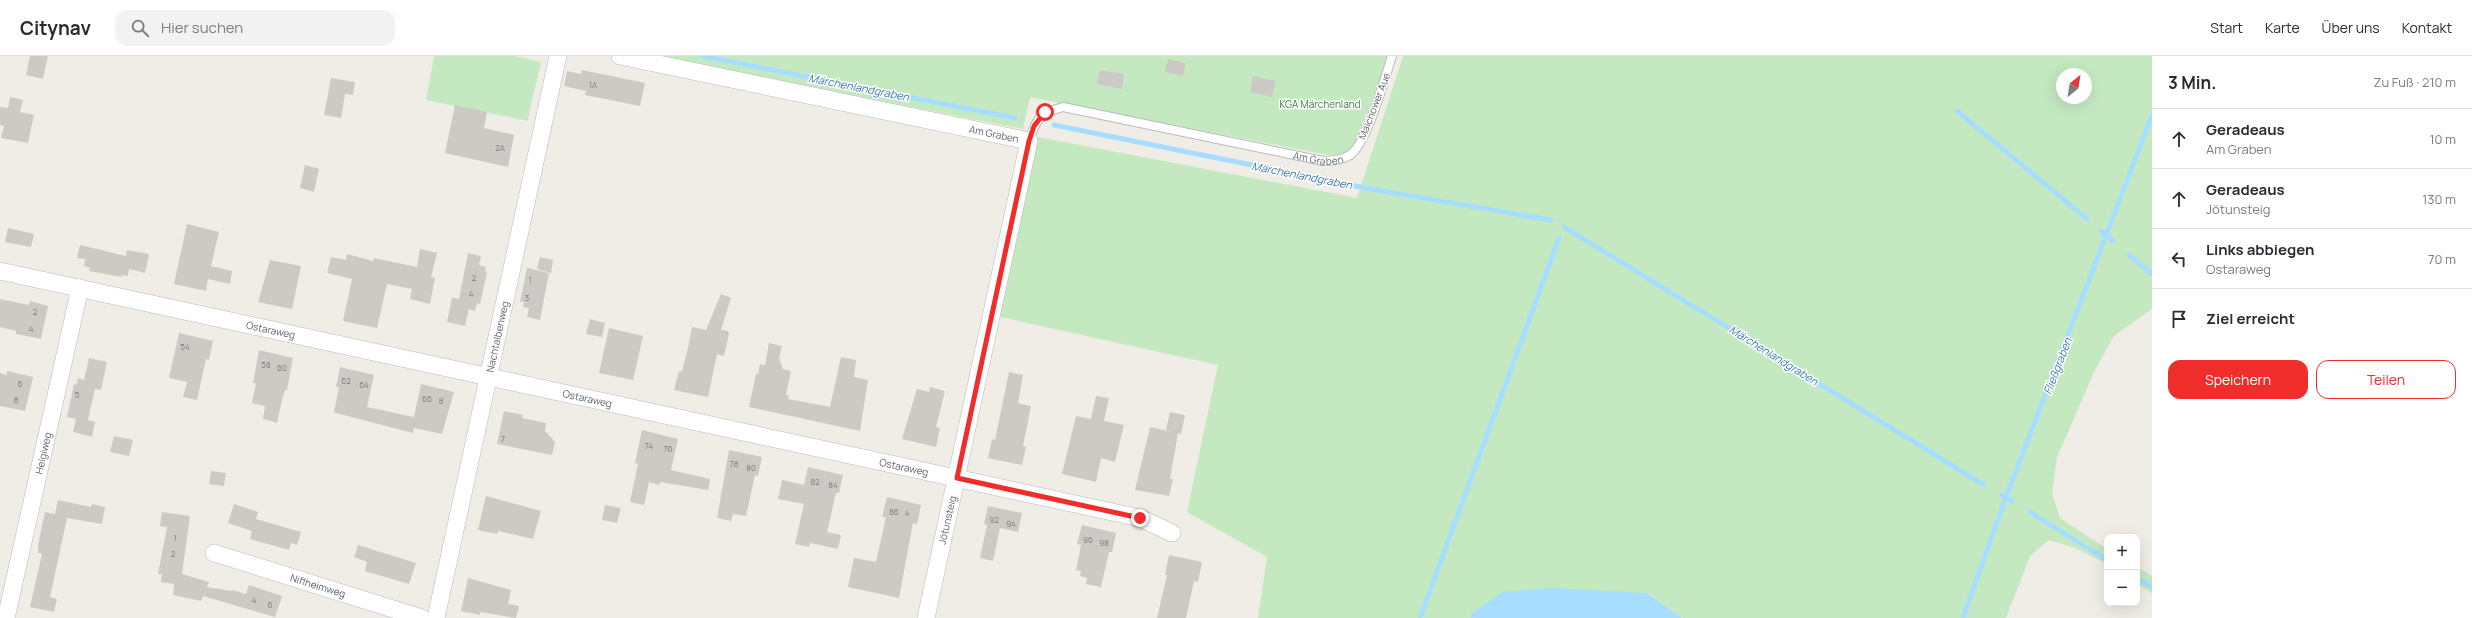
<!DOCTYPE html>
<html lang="de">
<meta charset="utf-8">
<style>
:root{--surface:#fff;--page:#f2f2f3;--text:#2b2b33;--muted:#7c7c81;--line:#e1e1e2;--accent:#f12d2b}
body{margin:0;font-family:Manrope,sans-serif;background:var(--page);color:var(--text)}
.controls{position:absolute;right:12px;bottom:12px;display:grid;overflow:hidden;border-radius:8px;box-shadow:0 4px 16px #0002}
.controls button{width:36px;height:36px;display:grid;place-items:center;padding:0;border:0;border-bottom:1px solid var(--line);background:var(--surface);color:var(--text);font:20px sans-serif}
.compass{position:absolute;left:2056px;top:12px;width:36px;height:36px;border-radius:50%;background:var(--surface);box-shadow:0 4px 16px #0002;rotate:30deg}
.stop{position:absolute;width:12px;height:12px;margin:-9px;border:3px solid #f12d2b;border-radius:50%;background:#fff}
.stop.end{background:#f12d2b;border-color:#fff;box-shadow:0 1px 4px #0008}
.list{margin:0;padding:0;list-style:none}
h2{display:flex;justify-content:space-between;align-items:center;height:52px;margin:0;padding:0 16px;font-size:17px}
h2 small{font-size:13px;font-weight:400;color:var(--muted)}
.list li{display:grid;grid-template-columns:26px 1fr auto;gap:12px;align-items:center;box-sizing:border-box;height:60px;padding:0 16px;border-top:1px solid var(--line)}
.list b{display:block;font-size:15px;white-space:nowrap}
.list p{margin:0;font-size:13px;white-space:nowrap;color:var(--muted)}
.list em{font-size:13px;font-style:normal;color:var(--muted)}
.actions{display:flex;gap:8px;padding:12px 16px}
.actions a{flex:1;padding:9px 0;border:1px solid var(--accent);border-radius:12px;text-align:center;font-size:14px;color:var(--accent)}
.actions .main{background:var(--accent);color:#fff}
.icon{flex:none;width:22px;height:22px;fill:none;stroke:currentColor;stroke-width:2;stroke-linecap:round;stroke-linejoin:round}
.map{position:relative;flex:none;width:2152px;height:562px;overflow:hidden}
header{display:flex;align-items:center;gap:24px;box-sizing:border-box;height:56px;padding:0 20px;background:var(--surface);border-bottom:1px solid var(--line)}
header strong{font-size:19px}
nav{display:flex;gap:22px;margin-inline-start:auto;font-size:14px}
.search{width:280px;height:36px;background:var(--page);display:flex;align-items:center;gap:10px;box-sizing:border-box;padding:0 14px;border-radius:12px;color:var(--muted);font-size:15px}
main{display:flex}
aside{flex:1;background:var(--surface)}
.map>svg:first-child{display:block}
</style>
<header>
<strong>Citynav</strong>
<div class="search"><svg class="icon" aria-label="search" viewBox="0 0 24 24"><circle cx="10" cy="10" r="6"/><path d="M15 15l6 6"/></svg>Hier suchen</div>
<nav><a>Start</a><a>Karte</a><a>Über uns</a><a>Kontakt</a></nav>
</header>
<main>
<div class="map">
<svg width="2152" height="562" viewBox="0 0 2152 562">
<rect width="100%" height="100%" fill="#f0ede6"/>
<path fill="#c4e9c1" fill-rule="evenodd" d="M 434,0 L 514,0 L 541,6 C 537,27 531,44 528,65 L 426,44 Z
M 653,0 L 1387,0 L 1353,104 L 1030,41 L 1023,73 Z
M 1403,0 L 2152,0 L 2152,253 L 2114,280 L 2095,314 L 2057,401 L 2052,437 L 2060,462 L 2107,493 L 2107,508 L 2075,492 L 2049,484 L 2030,500 L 2006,562 L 1682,562 L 1647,537 L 1471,558 L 1470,562 L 1258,562 L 1267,501 L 1187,456 L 1218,309 L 996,260 L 1038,81 L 1357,142 ZM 2062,18 L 2086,18 L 2086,42 L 2062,42 Z
M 2137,511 L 2152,520 L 2152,537 L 2137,528 Z"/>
<path fill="#a7deff" d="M 1551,532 L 1647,537 L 1682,562 L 1470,562 L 1471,558 L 1502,536 Z"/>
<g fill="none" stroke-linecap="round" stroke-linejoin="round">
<path stroke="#a7deff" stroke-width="5" d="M 702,0 L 1015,62
M 1957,55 L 2087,163
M 1054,69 L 1365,132 L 1551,164
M 1564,171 L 1984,429
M 2101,175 L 2113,185
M 2129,199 L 2152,218
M 2002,439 L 2012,445
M 2030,456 L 2107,504
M 2137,522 L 2152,531
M 1420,562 L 1559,182
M 1963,562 L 2006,441 L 2152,59"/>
</g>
<path fill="#cdcac5" d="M 30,0 L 48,0 L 43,23 L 26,19 Z
M 1168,3 L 1186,7 L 1183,20 L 1165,16 Z
M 582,14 L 645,27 L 640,50 L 585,39 L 586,35 L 564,30 L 567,15 L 581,18 Z
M 1099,14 L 1124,18 L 1122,33 L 1097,28 Z
M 1253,20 L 1276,25 L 1272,41 L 1250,36 Z
M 331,22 L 355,26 L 353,39 L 345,38 L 341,62 L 324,59 Z
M 10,41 L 23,44 L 20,56 L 34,59 L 28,87 L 1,82 L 4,70 L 0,69 L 0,51 L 8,52 Z
M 455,49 L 487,56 L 484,72 L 514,79 L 508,111 L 445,97 Z
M 305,109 L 319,113 L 314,136 L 300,132 Z
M 187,168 L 219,176 L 211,210 L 232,215 L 230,228 L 208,223 L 206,235 L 174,228 Z
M 8,172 L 34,178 L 31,191 L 5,186 Z
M 80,189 L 126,200 L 127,194 L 149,198 L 145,217 L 129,213 L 128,220 L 122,219 L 121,221 L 89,215 L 90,212 L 84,210 L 85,203 L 77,202 Z
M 420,193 L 437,197 L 431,221 L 435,222 L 430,248 L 410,243 L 412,233 L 387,228 L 377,272 L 343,265 L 352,223 L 327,217 L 331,201 L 346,204 L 347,198 L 373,205 L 374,202 L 417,211 Z
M 468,197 L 481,200 L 479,209 L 486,211 L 485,215 L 487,216 L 480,248 L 477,247 L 475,255 L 469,253 L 465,270 L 447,266 L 452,242 L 459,243 Z
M 540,201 L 553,204 L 551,217 L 537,213 Z
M 270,204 L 301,210 L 292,253 L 258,246 Z
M 527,212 L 549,217 L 540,264 L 527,261 L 529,252 L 523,251 L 524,246 L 520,246 Z
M 721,238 L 731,242 L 721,274 L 728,275 L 729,278 L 724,300 L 717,298 L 708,341 L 674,334 L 679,315 L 682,315 L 688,292 L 692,271 L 706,274 Z
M 0,243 L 29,249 L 30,245 L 48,250 L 41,283 L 16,278 L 16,275 L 0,271 Z
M 590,263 L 605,267 L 602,281 L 586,278 Z
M 609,272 L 643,280 L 633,324 L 599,317 Z
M 179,277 L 213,285 L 209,304 L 206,303 L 197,344 L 183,341 L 187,326 L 169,322 Z
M 769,287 L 782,290 L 779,302 L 783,313 L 791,315 L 786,339 L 789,340 L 788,343 L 830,351 L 841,301 L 856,304 L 854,321 L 868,324 L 860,375 L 749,351 L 756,318 L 758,318 L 760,308 L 765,309 Z
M 259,294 L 293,302 L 287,334 L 285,334 L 282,344 L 277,367 L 263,363 L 265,350 L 252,347 L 256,327 L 253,327 Z
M 89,302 L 107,306 L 101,334 L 95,333 L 88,364 L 95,366 L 92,381 L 73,376 L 76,363 L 67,361 L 74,328 L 76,329 L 78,322 L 84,324 Z
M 340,311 L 374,319 L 367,351 L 414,361 L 421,328 L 454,336 L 442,378 L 414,372 L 413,377 L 336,357 L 334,356 L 339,331 L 336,331 Z
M 7,315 L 33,321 L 25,355 L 0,350 L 0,317 L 7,319 Z
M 1009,316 L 1023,319 L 1018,347 L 1031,350 L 1023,390 L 1026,391 L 1022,409 L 988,402 L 992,383 L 995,384 Z
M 930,331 L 945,335 L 936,371 L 940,372 L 936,391 L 902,383 L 917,333 L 929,336 Z
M 1096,340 L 1109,342 L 1104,365 L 1124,369 L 1115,406 L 1101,402 L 1096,426 L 1062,418 L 1076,360 L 1091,363 Z
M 504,355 L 523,359 L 522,362 L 546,367 L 545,375 L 555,386 L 552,399 L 497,388 Z
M 1170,356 L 1185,359 L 1181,378 L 1178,377 L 1170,423 L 1173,423 L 1169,440 L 1135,434 L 1150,371 L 1173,376 L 1166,374 Z
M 642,374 L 678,383 L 671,414 L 710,423 L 708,434 L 660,426 L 659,429 L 649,426 L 644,449 L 630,446 L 638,408 L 635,407 Z
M 114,380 L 133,384 L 129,400 L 110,396 Z
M 729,394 L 762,401 L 758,420 L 755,419 L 746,460 L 733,458 L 731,465 L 717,462 Z
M 808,411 L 843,419 L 839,437 L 836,437 L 827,476 L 841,479 L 838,493 L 810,487 L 809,491 L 795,488 L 804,448 L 778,443 L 782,424 L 804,429 Z
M 211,415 L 226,417 L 224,430 L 209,428 Z
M 486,440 L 541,455 L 533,483 L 498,475 L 497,478 L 478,474 Z
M 887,441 L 921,449 L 917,468 L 913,467 L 899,542 L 848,531 L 854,502 L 876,506 L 886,461 L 882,461 Z
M 58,444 L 91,451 L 92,448 L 105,451 L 102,468 L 67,462 L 50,541 L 57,543 L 54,556 L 30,551 L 42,498 L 38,497 L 38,489 L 45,456 L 55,458 Z
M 234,448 L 258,456 L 256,463 L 301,476 L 297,489 L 291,487 L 289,494 L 250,483 L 252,475 L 228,467 Z
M 605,449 L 621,452 L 617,467 L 602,464 Z
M 988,450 L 1022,457 L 1018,476 L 1000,472 L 993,505 L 980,502 L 987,469 L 984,468 Z
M 162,456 L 190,460 L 182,518 L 209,526 L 207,531 L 232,535 L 233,534 L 246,538 L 249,529 L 282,540 L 275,561 L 203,540 L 201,545 L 173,539 L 174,528 L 161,526 L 162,518 L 158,518 L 167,471 L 160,470 Z
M 1082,469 L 1116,477 L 1112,496 L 1109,496 L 1101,531 L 1086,528 L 1087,522 L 1080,520 L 1081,515 L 1076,514 L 1081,489 L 1077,488 Z
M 358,489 L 416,507 L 409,528 L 365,515 L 367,506 L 354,501 Z
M 1169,499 L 1202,506 L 1198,526 L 1194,525 L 1186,562 L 1157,562 L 1167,519 L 1165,519 Z
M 468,522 L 511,534 L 508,548 L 519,550 L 516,562 L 480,556 L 480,559 L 461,555 Z"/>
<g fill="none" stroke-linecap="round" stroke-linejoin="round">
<g stroke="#b6b9bd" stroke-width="10">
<g id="lane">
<path id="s1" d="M 1029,85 C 1036,63 1040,57 1063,51 L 1323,105 C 1333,105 1342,104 1350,99 C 1367,88 1385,21 1392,0"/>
</g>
</g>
<g stroke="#b6b9bd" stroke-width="18">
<g id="street">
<path id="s2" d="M 620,0 L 1029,85 L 926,562"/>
<path id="s3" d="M 0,215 L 1140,462 L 1172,477"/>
<path id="s4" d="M 214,497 L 422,562"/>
<path id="s5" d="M 6,562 L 80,232"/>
<path id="s6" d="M 436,562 L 558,0"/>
</g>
</g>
<use href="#lane" stroke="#fff" stroke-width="8"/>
<use href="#street" stroke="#fff" stroke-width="17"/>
</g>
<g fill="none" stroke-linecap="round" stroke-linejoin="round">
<path stroke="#f12d2b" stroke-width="5" d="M 1045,56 L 1034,70 L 1029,85 L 957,422 L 1140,462"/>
</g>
<g text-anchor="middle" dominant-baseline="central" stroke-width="3" stroke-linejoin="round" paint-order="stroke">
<g font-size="8" fill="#797c7e">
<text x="593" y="28">1A</text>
<text x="500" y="91">2A</text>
<text x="474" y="221">2</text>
<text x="530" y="223">1</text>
<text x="471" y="237">4</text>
<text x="527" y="241">3</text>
<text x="35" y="255">2</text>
<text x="31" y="272">4</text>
<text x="185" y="290">54</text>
<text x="266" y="308">58</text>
<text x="282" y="311">60</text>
<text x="346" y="324">62</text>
<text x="20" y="327">6</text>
<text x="364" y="328">64</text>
<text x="77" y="338">5</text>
<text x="427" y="342">66</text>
<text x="16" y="343">8</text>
<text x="441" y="344">8</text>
<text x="503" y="382">7</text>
<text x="649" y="389">74</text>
<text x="668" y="392">76</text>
<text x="734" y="407">78</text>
<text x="751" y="411">80</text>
<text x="815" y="425">82</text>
<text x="833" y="428">84</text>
<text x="894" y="455">86</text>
<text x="907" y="456">4</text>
<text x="994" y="463">92</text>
<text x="1011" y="467">94</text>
<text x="175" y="481">1</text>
<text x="1088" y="483">96</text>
<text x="1104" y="486">98</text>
<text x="173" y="497">2</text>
<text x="254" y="543">4</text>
<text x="270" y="548">6</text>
</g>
<g font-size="10" fill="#318230" stroke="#fff">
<text x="1320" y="48">KGA Märchenland</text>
</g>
<g font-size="10" fill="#5d6267" stroke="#fff">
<text transform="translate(1374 50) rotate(-69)">Malchower Aue</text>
<text stroke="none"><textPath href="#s2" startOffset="382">Am Graben</textPath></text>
<text stroke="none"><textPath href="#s1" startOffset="312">Am Graben</textPath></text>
<text stroke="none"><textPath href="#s3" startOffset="277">Ostaraweg</textPath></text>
<text stroke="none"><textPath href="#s6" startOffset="288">Nachtalbenweg</textPath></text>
<text stroke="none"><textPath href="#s3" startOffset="601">Ostaraweg</textPath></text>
<text stroke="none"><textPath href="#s5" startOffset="169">Helgiweg</textPath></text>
<text stroke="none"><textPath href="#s3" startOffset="925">Ostaraweg</textPath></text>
<text transform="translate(947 464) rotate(-77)">Jötunsteig</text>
<text stroke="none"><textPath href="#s4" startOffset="109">Niflheimweg</textPath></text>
</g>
<g font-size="11" font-style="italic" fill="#3b7aad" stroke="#fff">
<text transform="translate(859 31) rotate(11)">Märchenlandgraben</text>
<text transform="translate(1302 119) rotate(11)">Märchenlandgraben</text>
<text transform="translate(1774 299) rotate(32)">Märchenlandgraben</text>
<text transform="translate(2057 310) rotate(-69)">Fließgraben</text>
</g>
</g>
</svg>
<div class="controls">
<button>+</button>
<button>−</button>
</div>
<svg class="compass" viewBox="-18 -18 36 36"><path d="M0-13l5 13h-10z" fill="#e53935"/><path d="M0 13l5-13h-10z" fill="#7c7c81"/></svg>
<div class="stop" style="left:1045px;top:56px"></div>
<div class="stop end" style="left:1140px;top:462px"></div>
</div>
<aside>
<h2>3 Min.<small>Zu Fuß · 210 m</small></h2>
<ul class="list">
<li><svg class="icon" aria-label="ahead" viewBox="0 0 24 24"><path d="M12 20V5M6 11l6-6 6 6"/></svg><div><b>Geradeaus</b><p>Am Graben</p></div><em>10 m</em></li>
<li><svg class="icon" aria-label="ahead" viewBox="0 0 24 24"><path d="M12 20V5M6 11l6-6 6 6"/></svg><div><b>Geradeaus</b><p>Jötunsteig</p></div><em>130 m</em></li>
<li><svg class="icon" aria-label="left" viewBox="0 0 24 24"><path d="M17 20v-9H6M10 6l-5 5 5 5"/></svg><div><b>Links abbiegen</b><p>Ostaraweg</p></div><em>70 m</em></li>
<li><svg class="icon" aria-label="arrive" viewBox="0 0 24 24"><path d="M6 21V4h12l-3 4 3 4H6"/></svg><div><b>Ziel erreicht</b></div></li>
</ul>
<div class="actions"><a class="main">Speichern</a><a>Teilen</a></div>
</aside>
</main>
